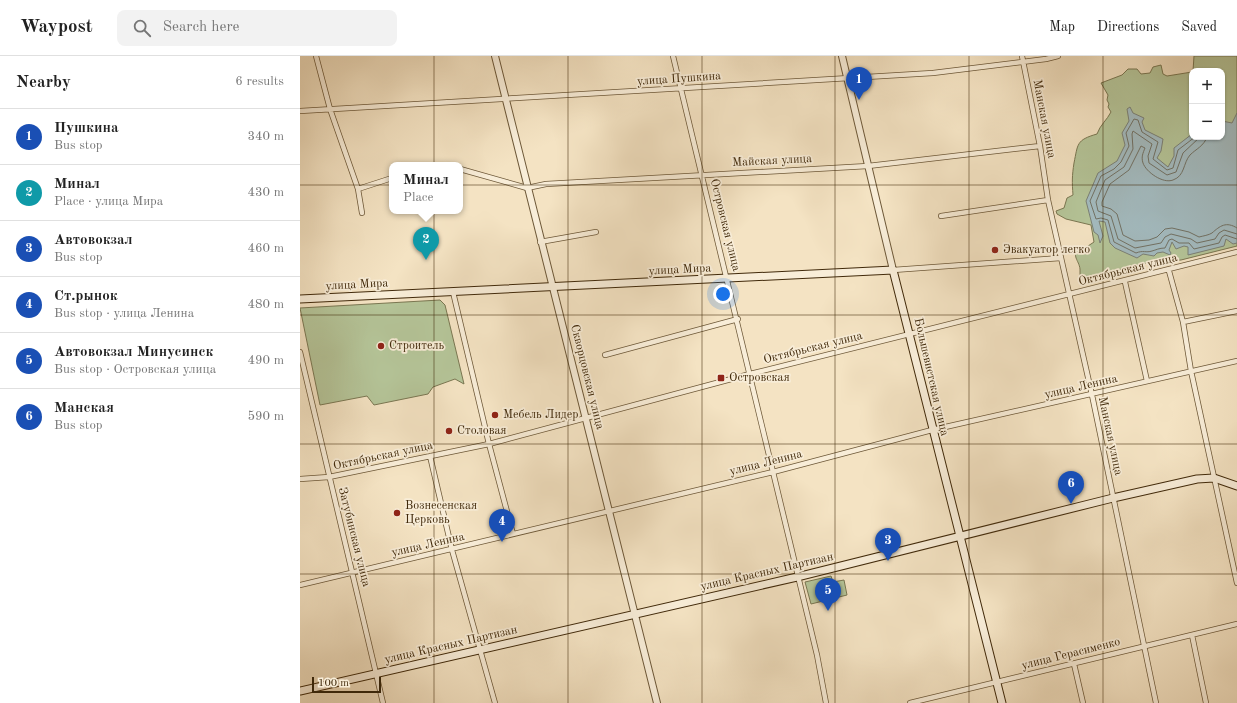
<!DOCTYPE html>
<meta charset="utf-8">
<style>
:root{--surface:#fff;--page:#f2f2f2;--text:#222;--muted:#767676;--line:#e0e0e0;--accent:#8f2418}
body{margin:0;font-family:"Old Standard TT",serif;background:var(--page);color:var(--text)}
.controls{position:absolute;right:12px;top:12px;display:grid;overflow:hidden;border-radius:8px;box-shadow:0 1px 3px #0004}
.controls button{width:36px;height:36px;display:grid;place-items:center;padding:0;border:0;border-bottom:1px solid var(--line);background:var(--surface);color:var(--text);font:20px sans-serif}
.scale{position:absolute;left:12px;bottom:10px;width:69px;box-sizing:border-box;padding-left:4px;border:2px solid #40290a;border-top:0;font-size:11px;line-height:14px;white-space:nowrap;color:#40290a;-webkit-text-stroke:3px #f8edd8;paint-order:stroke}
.you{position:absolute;left:423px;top:238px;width:14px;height:14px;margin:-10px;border:3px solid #fff;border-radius:50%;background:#1a73e8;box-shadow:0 0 0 6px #1a73e833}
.badge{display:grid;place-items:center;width:26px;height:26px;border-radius:50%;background:var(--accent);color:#fff;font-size:13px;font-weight:700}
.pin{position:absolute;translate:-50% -33px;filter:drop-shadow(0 1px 2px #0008)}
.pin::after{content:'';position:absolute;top:21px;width:14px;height:12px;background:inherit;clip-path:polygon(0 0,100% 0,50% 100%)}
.popup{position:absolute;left:89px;top:106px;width:74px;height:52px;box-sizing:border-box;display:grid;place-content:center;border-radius:8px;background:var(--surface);filter:drop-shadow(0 1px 3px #0005);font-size:13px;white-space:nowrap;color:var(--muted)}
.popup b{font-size:15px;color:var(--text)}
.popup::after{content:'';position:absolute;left:50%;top:100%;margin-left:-8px;border:8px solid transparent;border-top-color:var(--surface)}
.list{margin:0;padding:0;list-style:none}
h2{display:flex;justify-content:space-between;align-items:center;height:52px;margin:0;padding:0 16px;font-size:17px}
h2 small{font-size:13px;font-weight:400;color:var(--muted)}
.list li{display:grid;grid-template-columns:26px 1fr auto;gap:12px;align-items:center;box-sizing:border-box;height:56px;padding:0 16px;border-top:1px solid var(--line)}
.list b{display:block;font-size:15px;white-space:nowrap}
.list p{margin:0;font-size:13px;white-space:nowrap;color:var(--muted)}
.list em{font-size:13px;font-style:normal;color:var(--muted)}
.icon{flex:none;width:22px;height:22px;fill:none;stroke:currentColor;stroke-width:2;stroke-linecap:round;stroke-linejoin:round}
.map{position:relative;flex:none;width:937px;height:647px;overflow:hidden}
header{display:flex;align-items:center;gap:24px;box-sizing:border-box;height:56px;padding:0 20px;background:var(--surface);border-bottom:1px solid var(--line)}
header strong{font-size:19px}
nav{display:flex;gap:22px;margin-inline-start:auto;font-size:14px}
.search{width:280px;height:36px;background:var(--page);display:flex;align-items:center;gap:10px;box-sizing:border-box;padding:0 14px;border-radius:8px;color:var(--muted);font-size:15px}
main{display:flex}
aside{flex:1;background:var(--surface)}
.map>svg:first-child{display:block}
</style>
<header>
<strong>Waypost</strong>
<div class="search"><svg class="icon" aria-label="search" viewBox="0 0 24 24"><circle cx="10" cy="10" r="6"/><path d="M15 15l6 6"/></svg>Search here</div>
<nav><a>Map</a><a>Directions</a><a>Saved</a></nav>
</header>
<main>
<aside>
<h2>Nearby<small>6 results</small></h2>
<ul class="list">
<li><span class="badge" style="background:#1a4fb4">1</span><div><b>Пушкина</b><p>Bus stop</p></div><em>340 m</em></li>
<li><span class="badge" style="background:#0f9aa8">2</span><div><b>Минал</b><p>Place · улица Мира</p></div><em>430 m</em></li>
<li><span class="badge" style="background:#1a4fb4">3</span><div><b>Автовокзал</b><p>Bus stop</p></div><em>460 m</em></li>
<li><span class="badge" style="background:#1a4fb4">4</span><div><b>Ст.рынок</b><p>Bus stop · улица Ленина</p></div><em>480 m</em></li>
<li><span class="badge" style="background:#1a4fb4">5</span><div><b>Автовокзал Минусинск</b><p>Bus stop · Островская улица</p></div><em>490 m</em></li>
<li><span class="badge" style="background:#1a4fb4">6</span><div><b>Манская</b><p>Bus stop</p></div><em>590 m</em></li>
</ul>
</aside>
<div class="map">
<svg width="937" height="647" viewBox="0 0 937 647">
<rect width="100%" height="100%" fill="#f4e3c3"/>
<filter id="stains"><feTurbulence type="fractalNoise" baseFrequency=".005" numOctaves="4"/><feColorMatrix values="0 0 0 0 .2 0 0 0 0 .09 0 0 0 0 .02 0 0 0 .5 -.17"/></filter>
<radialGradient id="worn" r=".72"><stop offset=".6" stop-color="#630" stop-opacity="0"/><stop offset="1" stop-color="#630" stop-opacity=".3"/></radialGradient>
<path fill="#b5c599" stroke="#7a7752" d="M 894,0 L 937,0 L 937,190 L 881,204 L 850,206 L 785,223 L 780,219 C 780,217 780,215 780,213 C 779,204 771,200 779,192 L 785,192 L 794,186 L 791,169 L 766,163 L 757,158 L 756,155 L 764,152 L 767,142 L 773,139 C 772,126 772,120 774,107 C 778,88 776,84 797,78 C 800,69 807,64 811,56 L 808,51 L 809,48 L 807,44 L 808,39 L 801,27 L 822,19 L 828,13 L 837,13 L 841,18 L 850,17 L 853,11 L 861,9 L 863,18 L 867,20 L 892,16 L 892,81 L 922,81 L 922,15 L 893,15 Z
M 140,244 L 145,249 L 164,328 L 155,323 L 133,331 L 128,338 L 74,349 L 67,340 L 20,349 L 0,252 Z
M 531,520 L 533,526 L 544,524 L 547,539 L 511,548 L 505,526 Z"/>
<path fill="#a3bbc0" stroke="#7b8177" d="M 830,51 L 833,57 L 844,62 L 842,66 L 845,74 L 863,83 L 861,95 L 857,102 L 868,111 L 874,100 L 874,92 L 892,78 L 892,81 L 922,81 L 922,65 L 932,67 L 937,57 L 937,187 L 933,188 L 926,183 L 924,190 L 888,199 L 888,191 L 884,190 L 876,193 L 872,186 L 869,194 L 871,197 L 870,199 L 863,196 L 857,197 L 854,200 L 843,198 L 837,202 L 815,192 L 810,187 L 805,166 L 799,165 L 803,180 L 800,187 L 798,179 L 794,176 L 786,145 L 798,117 L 817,105 L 825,89 L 822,77 L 829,65 L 827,53 Z"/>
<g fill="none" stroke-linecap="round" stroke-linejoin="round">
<path stroke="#727265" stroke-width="1" d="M 895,81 L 878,94 L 873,112 L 867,114 L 853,103 L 858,86 L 842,76 L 838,64 L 834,63 L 826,77 L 829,90 L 821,106 L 814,113 L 801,120 L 790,145 L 796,163 L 801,162 L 808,164 L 814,186 L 836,197 C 843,194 846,197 852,195 C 856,194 859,192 865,192 L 869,184 L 872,183 L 879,187 L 889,187 L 894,193 L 919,187 L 922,181 L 925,179 L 937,183
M 900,81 L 883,97 L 876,116 L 867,119 L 849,107 L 848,100 L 852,88 L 833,75 L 832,78 L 833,93 L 824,111 L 805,124 L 796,146 L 798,155 L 811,160 L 818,183 L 835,192 L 861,187 L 865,181 L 871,178 L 891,183 L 897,187 L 915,183 L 919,177 L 924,174 L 937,178
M 907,81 C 904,90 896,93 890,99 C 883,107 885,120 873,124 C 863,128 846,116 843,107 C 841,101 843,97 845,92 L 841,90 L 829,114 L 810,128 L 802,146 L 802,150 L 811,153 L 817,158 L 823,179 L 835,185 L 849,184 L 857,181 L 865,173 L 872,172 L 889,176 L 899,181 C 903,180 909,179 912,177 C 920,170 926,165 937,172"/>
<g stroke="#6d5838" stroke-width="6">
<path id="minor" d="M 16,0 L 30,53 L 58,133 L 62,157
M 373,0 L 517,599 L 526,647
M 722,0 L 740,90 L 748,144 L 792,339 L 856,647
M 0,55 L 633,17 L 746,3 L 758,0
M 160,113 L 227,132 L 246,128 L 568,110 L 740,90
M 58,133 L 92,122
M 641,160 L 748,144
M 240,186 L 296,176
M 593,214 L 761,202
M 869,215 L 883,266 L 891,315 L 937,527
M 825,226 L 847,325
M 153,236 L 189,388 L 213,478
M 883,266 L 937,255
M 0,296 L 83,647
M 305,299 L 438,263
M 130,400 L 152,494 L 195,647
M 0,423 L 29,421 L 189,388 L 450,318 L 937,196
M 0,529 L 473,416 L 632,374 L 937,305
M 892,579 L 906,647
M 774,608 L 783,647
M 610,647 L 937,568"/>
</g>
<g stroke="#6d5838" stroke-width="8">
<path id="tertiary" d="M 195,0 L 357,647
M 542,0 L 593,214"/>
</g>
<g stroke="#40290a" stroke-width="9">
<path id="secondary" d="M 0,243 L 593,214 L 702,647
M 0,635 L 497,521 L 813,442 L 897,423 L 914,422 L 937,430"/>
</g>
<use href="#minor" stroke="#f8edd8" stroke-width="4.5"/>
<use href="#tertiary" stroke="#f8edd8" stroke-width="6"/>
<use href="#secondary" stroke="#f8edd8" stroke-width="7"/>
</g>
<path fill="none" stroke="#40290a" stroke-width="1" stroke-opacity="0.55" d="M 134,0 L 134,647M 268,0 L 268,647M 402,0 L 402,647M 535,0 L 535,647M 669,0 L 669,647M 803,0 L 803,647M 0,129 L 937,129M 0,259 L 937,259M 0,388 L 937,388M 0,518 L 937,518"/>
<g fill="#8f2418" stroke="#f8edd8" stroke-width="1.5">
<circle cx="695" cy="194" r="4"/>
<circle cx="81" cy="290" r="4"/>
<rect x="417" y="318" width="8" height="8" rx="2"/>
<circle cx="195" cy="359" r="4"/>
<circle cx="149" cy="375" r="4"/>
<circle cx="97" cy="457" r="4"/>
</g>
<g text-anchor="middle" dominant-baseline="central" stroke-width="3.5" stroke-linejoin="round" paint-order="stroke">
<g font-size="12" fill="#40290a" stroke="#f8edd8">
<text transform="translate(379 23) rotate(-4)">улица Пушкина</text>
<text transform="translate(744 63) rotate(79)">Манская улица</text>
<text transform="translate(472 105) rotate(-3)">Майская улица</text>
<text transform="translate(425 169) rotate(76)">Островская улица</text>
<text transform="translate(380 214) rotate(-3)">улица Мира</text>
<text transform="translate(828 214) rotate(-14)">Октябрьская улица</text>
<text transform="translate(57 229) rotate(-3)">улица Мира</text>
<text transform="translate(513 292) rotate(-14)">Октябрьская улица</text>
<text transform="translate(287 321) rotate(76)">Скворцовская улица</text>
<text transform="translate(631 321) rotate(77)">Большевистская улица</text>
<text transform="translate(781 331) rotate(-13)">улица Ленина</text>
<text transform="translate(810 380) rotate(78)">Манская улица</text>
<text transform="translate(83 400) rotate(-12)">Октябрьская улица</text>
<text transform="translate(466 407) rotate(-14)">улица Ленина</text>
<text transform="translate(54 481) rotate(76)">Затубинская улица</text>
<text transform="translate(128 489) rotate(-13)">улица Ленина</text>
<text transform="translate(467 516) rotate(-13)">улица Красных Партизан</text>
<text transform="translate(151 589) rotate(-13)">улица Красных Партизан</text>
<text transform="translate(771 598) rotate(-14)">улица Герасименко</text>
</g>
<g font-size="12" fill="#40290a" stroke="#f8edd8" text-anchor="start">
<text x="703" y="194">Эвакуатор легко</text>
<text x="89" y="290">Строитель</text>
<text x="429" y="322">Островская</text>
<text x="203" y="359">Мебель Лидер</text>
<text x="157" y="375">Столовая</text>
<text x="105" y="450">Вознесенская<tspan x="105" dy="14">Церковь</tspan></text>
</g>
</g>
<rect width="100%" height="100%" filter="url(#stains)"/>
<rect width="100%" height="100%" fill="url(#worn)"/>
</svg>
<div class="controls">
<button>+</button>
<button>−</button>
</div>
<div class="scale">100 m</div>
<div class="you"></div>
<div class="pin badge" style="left:559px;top:44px;background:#1a4fb4">1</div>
<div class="pin badge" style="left:126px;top:204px;background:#0f9aa8">2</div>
<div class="popup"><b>Минал</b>Place</div>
<div class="pin badge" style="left:588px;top:505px;background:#1a4fb4">3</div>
<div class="pin badge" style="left:202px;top:486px;background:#1a4fb4">4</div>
<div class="pin badge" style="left:528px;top:555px;background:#1a4fb4">5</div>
<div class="pin badge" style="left:771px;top:448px;background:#1a4fb4">6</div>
</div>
</main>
